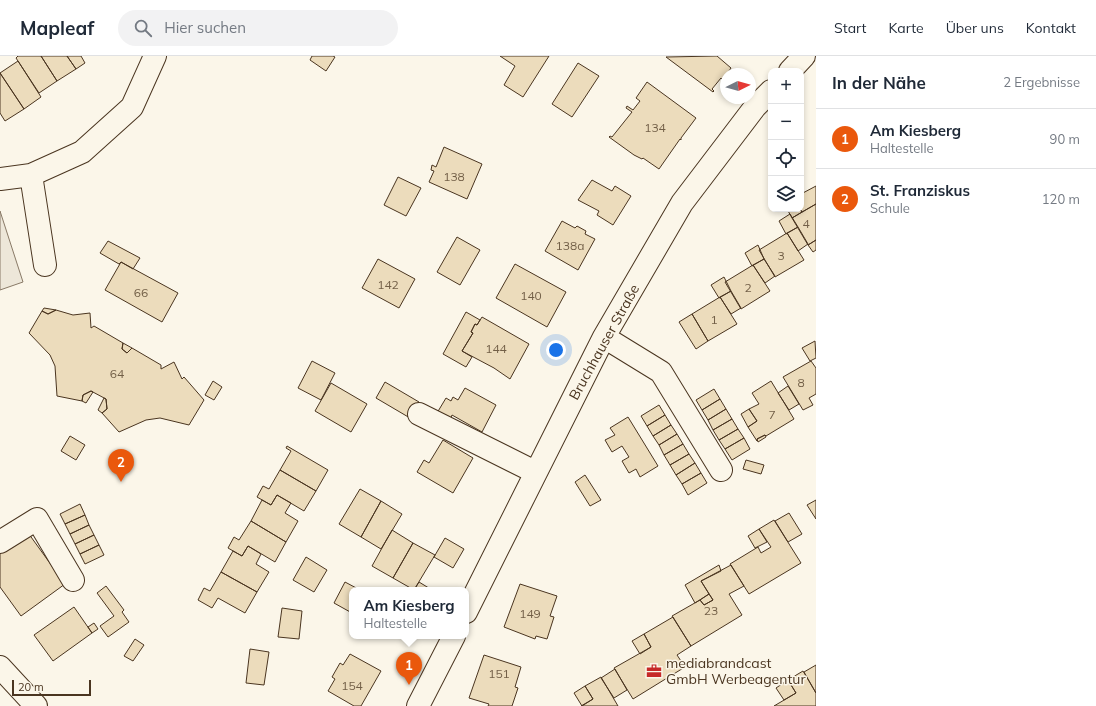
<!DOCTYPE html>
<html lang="de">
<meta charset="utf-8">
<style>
:root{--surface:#fff;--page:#f2f2f3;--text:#1f2937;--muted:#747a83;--line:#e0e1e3;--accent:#ea580c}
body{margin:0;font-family:Mulish,sans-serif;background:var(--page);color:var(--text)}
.controls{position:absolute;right:12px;top:12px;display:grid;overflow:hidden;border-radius:8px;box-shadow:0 2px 6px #0003}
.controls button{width:36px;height:36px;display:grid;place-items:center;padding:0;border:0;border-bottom:1px solid var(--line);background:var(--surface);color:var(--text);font:20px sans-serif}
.compass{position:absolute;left:720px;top:12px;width:36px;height:36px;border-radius:50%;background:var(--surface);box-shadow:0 2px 6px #0003;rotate:85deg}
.scale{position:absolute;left:12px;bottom:10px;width:79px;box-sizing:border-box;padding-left:4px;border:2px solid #4a3520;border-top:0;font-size:11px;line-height:14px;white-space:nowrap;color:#4a3520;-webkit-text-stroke:3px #fbf6e9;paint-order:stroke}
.you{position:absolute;left:556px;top:294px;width:14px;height:14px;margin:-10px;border:3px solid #fff;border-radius:50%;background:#1a73e8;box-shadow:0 0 0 6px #1a73e833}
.badge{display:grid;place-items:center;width:26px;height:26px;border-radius:50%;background:var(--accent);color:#fff;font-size:13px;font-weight:700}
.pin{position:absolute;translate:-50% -33px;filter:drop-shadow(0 1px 2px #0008)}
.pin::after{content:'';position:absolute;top:21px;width:14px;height:12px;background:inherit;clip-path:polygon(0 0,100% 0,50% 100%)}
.popup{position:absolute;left:349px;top:531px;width:120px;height:52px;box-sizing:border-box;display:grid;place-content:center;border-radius:8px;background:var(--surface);filter:drop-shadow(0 1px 3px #0005);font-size:13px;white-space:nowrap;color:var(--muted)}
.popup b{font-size:15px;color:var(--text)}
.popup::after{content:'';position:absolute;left:50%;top:100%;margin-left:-8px;border:8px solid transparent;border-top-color:var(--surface)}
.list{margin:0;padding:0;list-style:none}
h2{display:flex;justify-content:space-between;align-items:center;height:52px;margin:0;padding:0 16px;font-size:17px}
h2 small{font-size:13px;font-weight:400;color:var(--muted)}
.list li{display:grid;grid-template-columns:26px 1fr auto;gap:12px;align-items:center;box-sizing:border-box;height:60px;padding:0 16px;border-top:1px solid var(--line)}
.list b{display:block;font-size:15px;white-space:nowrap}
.list p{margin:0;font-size:13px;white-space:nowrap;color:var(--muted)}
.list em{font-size:13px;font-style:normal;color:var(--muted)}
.icon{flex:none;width:22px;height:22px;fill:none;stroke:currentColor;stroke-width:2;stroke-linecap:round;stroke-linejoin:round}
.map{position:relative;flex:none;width:816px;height:650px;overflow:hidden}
header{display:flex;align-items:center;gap:24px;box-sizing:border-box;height:56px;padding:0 20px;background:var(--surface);border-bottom:1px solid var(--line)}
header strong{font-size:19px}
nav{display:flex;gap:22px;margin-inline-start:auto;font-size:14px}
.search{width:280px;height:36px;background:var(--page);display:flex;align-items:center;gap:10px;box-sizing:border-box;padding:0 14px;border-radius:22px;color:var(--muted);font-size:15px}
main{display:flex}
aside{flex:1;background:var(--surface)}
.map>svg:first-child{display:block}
</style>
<header>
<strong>Mapleaf</strong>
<div class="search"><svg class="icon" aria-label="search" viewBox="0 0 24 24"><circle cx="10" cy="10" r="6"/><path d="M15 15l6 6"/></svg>Hier suchen</div>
<nav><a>Start</a><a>Karte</a><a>Über uns</a><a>Kontakt</a></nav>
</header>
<main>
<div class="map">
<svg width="816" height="650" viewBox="0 0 816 650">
<rect width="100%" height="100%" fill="#fbf6e9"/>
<path fill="#ede7d9" stroke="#887966" d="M 0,155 L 23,226 L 0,234 Z"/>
<path fill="#ecdcbc" stroke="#4a3520" d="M 18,0 L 41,0 L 57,25 L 39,37 L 16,2 Z
M 41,0 L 67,0 L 76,13 L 57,25 Z
M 67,0 L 81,0 L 85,7 L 76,13 Z
M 312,0 L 333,0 L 335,1 L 326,15 L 310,4 Z
M 500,0 L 549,0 L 523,41 L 504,29 L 515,10 Z
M 717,0 L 731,12 L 723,24 L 721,22 L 712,33 L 714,35 L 713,36 L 666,1 Z
M 18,5 L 41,41 L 24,53 L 0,17 Z
M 578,7 L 599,20 L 572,61 L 552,48 Z
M 0,17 L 24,53 L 5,65 L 0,57 Z
M 647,26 L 696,62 L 681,82 L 681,84 L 680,83 L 659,113 L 643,102 L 642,103 L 634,99 L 609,81 L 610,80 L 612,81 L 632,56 L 626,52 L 627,50 L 633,54 L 640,45 L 636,42 Z
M 444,91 L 482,108 L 467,143 L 429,126 L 434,115 L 431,114 L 432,109 L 436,111 Z
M 398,121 L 421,132 L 406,160 L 384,149 Z
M 592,124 L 612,135 L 615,130 L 631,140 L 613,169 L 597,159 L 599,155 L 578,144 Z
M 816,130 L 816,148 L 802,156 L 800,153 L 801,138 Z
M 816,148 L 816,184 L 808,189 L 792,162 Z
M 787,153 L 800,153 L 802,156 L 792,162 Z
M 790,158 L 798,171 L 786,178 L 779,165 Z
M 562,165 L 575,172 L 577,170 L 586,175 L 585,178 L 595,183 L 578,214 L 545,195 Z
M 798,171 L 808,188 L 798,195 L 787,177 Z
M 787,177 L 804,204 L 775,221 L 759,194 Z
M 457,181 L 480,194 L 460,229 L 437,216 Z
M 816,184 L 816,194 L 813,196 L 808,189 Z
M 108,185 L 140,202 L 133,213 L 121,206 L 119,208 L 100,197 Z
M 758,189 L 764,203 L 752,210 L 745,197 Z
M 378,203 L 415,223 L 399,252 L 362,232 Z
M 764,203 L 775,220 L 765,227 L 753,209 Z
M 121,206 L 178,237 L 162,266 L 105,234 Z
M 515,208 L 566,236 L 547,271 L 496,242 Z
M 753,209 L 770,235 L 741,253 L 725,226 Z
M 724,221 L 731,235 L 719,242 L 711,229 Z
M 731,235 L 741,252 L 731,258 L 720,241 Z
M 720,241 L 737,268 L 708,285 L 692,258 Z
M 44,252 L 56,254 L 48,258 L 42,255 Z
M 56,254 L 73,259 L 90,257 L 91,272 L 94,270 L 123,287 L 122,293 L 127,297 L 132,292 L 161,309 L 161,313 L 174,306 L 182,323 L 184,321 L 204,344 L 189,369 L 160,362 L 146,364 L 119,376 L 102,357 L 107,353 L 106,343 L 91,335 L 83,339 L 82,345 L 57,340 L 55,310 L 50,299 L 29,277 L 42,255 L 48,258 Z
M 466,256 L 480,264 L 477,269 L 475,268 L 471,276 L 473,277 L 462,295 L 472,301 L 466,311 L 443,298 Z
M 692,258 L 708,285 L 696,293 L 679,266 Z
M 482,261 L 529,288 L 510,323 L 494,312 L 462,295 L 473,277 L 471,276 L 475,268 L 477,269 Z
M 815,285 L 816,302 L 810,305 L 802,292 Z
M 123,287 L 132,292 L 127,297 L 122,293 Z
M 312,305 L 335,317 L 321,344 L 298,332 Z
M 811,305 L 816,312 L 816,338 L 809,342 L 813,349 L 803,354 L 783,321 Z
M 213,325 L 222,331 L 214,344 L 205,339 Z
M 771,325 L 794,363 L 766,380 L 765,379 L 757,383 L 757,385 L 748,371 L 757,365 L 749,353 L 759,348 L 752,337 Z
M 385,326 L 419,346 L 410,362 L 376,342 Z
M 331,327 L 367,348 L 351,376 L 315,355 Z
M 788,330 L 799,348 L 789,354 L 778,337 Z
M 465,332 L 496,349 L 482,376 L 452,359 L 450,364 L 437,357 L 446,342 L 451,345 L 453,341 L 458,344 Z
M 714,333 L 720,343 L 702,354 L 696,344 Z
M 91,335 L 93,336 L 86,347 L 82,345 L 83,339 Z
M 104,342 L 106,343 L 107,353 L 102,357 L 98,354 Z
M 720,343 L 726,353 L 708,364 L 702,354 Z
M 659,349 L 665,359 L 647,370 L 641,360 Z
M 726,353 L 732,363 L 713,374 L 708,364 Z
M 749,353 L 757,365 L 748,371 L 741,358 Z
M 665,359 L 671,369 L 653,380 L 647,370 Z
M 628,361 L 658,410 L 640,421 L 636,413 L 629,417 L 622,405 L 629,401 L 622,390 L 612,396 L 605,384 L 615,379 L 610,372 Z
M 732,363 L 738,373 L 719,384 L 713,374 Z
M 671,369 L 677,378 L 659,389 L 653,380 Z
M 738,373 L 744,382 L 725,393 L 719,384 Z
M 677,378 L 683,388 L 664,399 L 659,389 Z
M 765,379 L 766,381 L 758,386 L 757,383 Z
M 70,380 L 85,389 L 76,404 L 61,395 Z
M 744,382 L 750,393 L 732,404 L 725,393 Z
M 443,384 L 473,402 L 453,437 L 417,416 L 424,404 L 429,407 Z
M 683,388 L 689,398 L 670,409 L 664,399 Z
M 287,390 L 328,414 L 316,435 L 280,414 L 291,395 L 286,392 Z
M 689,398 L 695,407 L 676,419 L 670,409 Z
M 746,404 L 764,409 L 761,418 L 743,413 Z
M 695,407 L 701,417 L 682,428 L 676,419 Z
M 280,414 L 316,435 L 304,455 L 277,439 L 271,449 L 257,441 L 263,430 L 269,433 Z
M 701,417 L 707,427 L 688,439 L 682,428 Z
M 585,419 L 601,444 L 590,450 L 575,426 Z
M 360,433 L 381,445 L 361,481 L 339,468 Z
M 277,439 L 291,447 L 285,457 L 298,465 L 286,486 L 251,465 L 262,444 L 271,449 Z
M 816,444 L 816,463 L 807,449 Z
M 381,445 L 402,458 L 381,493 L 361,481 Z
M 80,448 L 85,459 L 65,468 L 60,458 Z
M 789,457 L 802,478 L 788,486 L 775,465 Z
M 85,459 L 89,469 L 70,478 L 65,468 Z
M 774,464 L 801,507 L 749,538 L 730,508 L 758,491 L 761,497 L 771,491 L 759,473 Z
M 251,465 L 286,486 L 275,506 L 248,490 L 242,500 L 228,492 L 234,481 L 239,484 Z
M 89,469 L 94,479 L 75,488 L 70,478 Z
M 759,473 L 767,486 L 755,492 L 748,480 Z
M 26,474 L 65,528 L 21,560 L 0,531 L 0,492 Z
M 392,474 L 413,487 L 393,522 L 372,510 Z
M 94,479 L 99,489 L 80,498 L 75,488 Z
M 445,482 L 464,493 L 453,512 L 434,501 Z
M 413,487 L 435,499 L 414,534 L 393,522 Z
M 99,489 L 104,499 L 85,508 L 80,498 Z
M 248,490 L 261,498 L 256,508 L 269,516 L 257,536 L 221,516 L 233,495 L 242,500 Z
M 306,501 L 327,514 L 314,536 L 293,524 Z
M 719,509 L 721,515 L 701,525 L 709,538 L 695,547 L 685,529 Z
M 731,509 L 744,530 L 729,538 L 742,559 L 691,590 L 672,560 L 700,544 L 704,549 L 713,544 L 701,525 Z
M 221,516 L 257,536 L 245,557 L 218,542 L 212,552 L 198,544 L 204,532 L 210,535 Z
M 345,526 L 360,534 L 352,534 L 352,557 L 334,547 Z
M 419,526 L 432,534 L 414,534 Z
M 520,528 L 557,540 L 550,560 L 554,561 L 547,583 L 536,580 L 535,583 L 504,571 Z
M 106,530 L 124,554 L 122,556 L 129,566 L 108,581 L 100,570 L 114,560 L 97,537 Z
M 709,538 L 713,544 L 704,549 L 700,544 Z
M 74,551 L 92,577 L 53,605 L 34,579 Z
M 282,552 L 302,555 L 299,583 L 278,581 Z
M 673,561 L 691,590 L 677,599 L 685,611 L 633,643 L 614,612 L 651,591 L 644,578 Z
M 94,567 L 98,573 L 92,577 L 88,571 Z
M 644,578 L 651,591 L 640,598 L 632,585 Z
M 135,583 L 144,589 L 133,605 L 124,600 Z
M 250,593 L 269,596 L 264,629 L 246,627 Z
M 350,598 L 381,615 L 361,650 L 354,650 L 328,635 L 335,623 L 332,621 L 340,607 L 343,609 Z
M 484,599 L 521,611 L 515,631 L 518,632 L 512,650 L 488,650 L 489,648 L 469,642 Z
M 816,609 L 816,637 L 804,616 Z
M 615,613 L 627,634 L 614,642 L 601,622 Z
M 803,615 L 816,637 L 816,650 L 774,650 L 796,637 L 788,624 Z
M 601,621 L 618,650 L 581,650 L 593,643 L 585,630 Z
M 788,624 L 796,637 L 784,644 L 776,632 Z
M 585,630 L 593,643 L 582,650 L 574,637 Z"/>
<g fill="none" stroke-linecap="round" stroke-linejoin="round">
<g stroke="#4a3520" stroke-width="24">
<path id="minor" d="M 790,15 L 804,0
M 31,119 L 45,209
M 0,123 L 31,119 L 82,96 L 132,51 L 155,0
M 604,281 L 661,316 L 721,414
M 419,358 L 535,416
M 0,486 L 37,463 L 73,524
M 466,556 L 604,281 L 682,147 L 755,51 L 771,35
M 0,611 L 36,650
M 418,650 L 454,580"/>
</g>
<use href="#minor" stroke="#fbf6e9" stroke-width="22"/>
</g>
<defs>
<g id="office-bare" transform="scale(1.2)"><path d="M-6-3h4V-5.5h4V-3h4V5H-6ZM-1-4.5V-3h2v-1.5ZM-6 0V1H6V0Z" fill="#c62828" stroke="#fbf6e9" stroke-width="2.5" paint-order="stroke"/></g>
</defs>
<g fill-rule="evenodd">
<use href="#office-bare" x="654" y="615"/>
</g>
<g text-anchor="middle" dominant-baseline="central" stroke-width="3" stroke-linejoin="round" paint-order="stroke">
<g font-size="12" fill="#725f47">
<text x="655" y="71">134</text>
<text x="454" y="120">138</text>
<text x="806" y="167">4</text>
<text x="570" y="189">138a</text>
<text x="781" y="199">3</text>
<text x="388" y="228">142</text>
<text x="748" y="231">2</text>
<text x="141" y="236">66</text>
<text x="531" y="239">140</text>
<text x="714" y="263">1</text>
<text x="496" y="292">144</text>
<text x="117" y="317">64</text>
<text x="801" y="326">8</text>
<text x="772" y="358">7</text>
<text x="711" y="554">23</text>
<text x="530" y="557">149</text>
<text x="499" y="617">151</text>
<text x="352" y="629">154</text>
</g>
<g font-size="14" fill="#4a3520" stroke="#fbf6e9">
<text transform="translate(604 286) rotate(-61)">Bruchhauser Straße</text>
</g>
<g font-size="14" fill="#4a3520" stroke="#fbf6e9" text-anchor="start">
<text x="666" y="607">mediabrandcast<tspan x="666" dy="16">GmbH Werbeagentur</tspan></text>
</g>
</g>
</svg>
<div class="controls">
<button>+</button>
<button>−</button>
<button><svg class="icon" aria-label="locate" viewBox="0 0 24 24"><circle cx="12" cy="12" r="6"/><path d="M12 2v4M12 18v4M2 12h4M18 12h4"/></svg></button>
<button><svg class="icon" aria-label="layers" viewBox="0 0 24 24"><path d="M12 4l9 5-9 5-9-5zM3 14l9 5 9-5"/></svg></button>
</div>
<svg class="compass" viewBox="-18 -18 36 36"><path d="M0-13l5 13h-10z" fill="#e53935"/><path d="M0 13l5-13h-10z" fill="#747a83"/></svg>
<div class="scale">20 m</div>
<div class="you"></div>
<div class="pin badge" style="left:409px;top:629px">1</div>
<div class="popup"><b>Am Kiesberg</b>Haltestelle</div>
<div class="pin badge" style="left:121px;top:426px">2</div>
</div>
<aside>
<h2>In der Nähe<small>2 Ergebnisse</small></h2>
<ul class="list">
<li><span class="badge">1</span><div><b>Am Kiesberg</b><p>Haltestelle</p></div><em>90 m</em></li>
<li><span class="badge">2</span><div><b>St. Franziskus</b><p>Schule</p></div><em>120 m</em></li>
</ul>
</aside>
</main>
